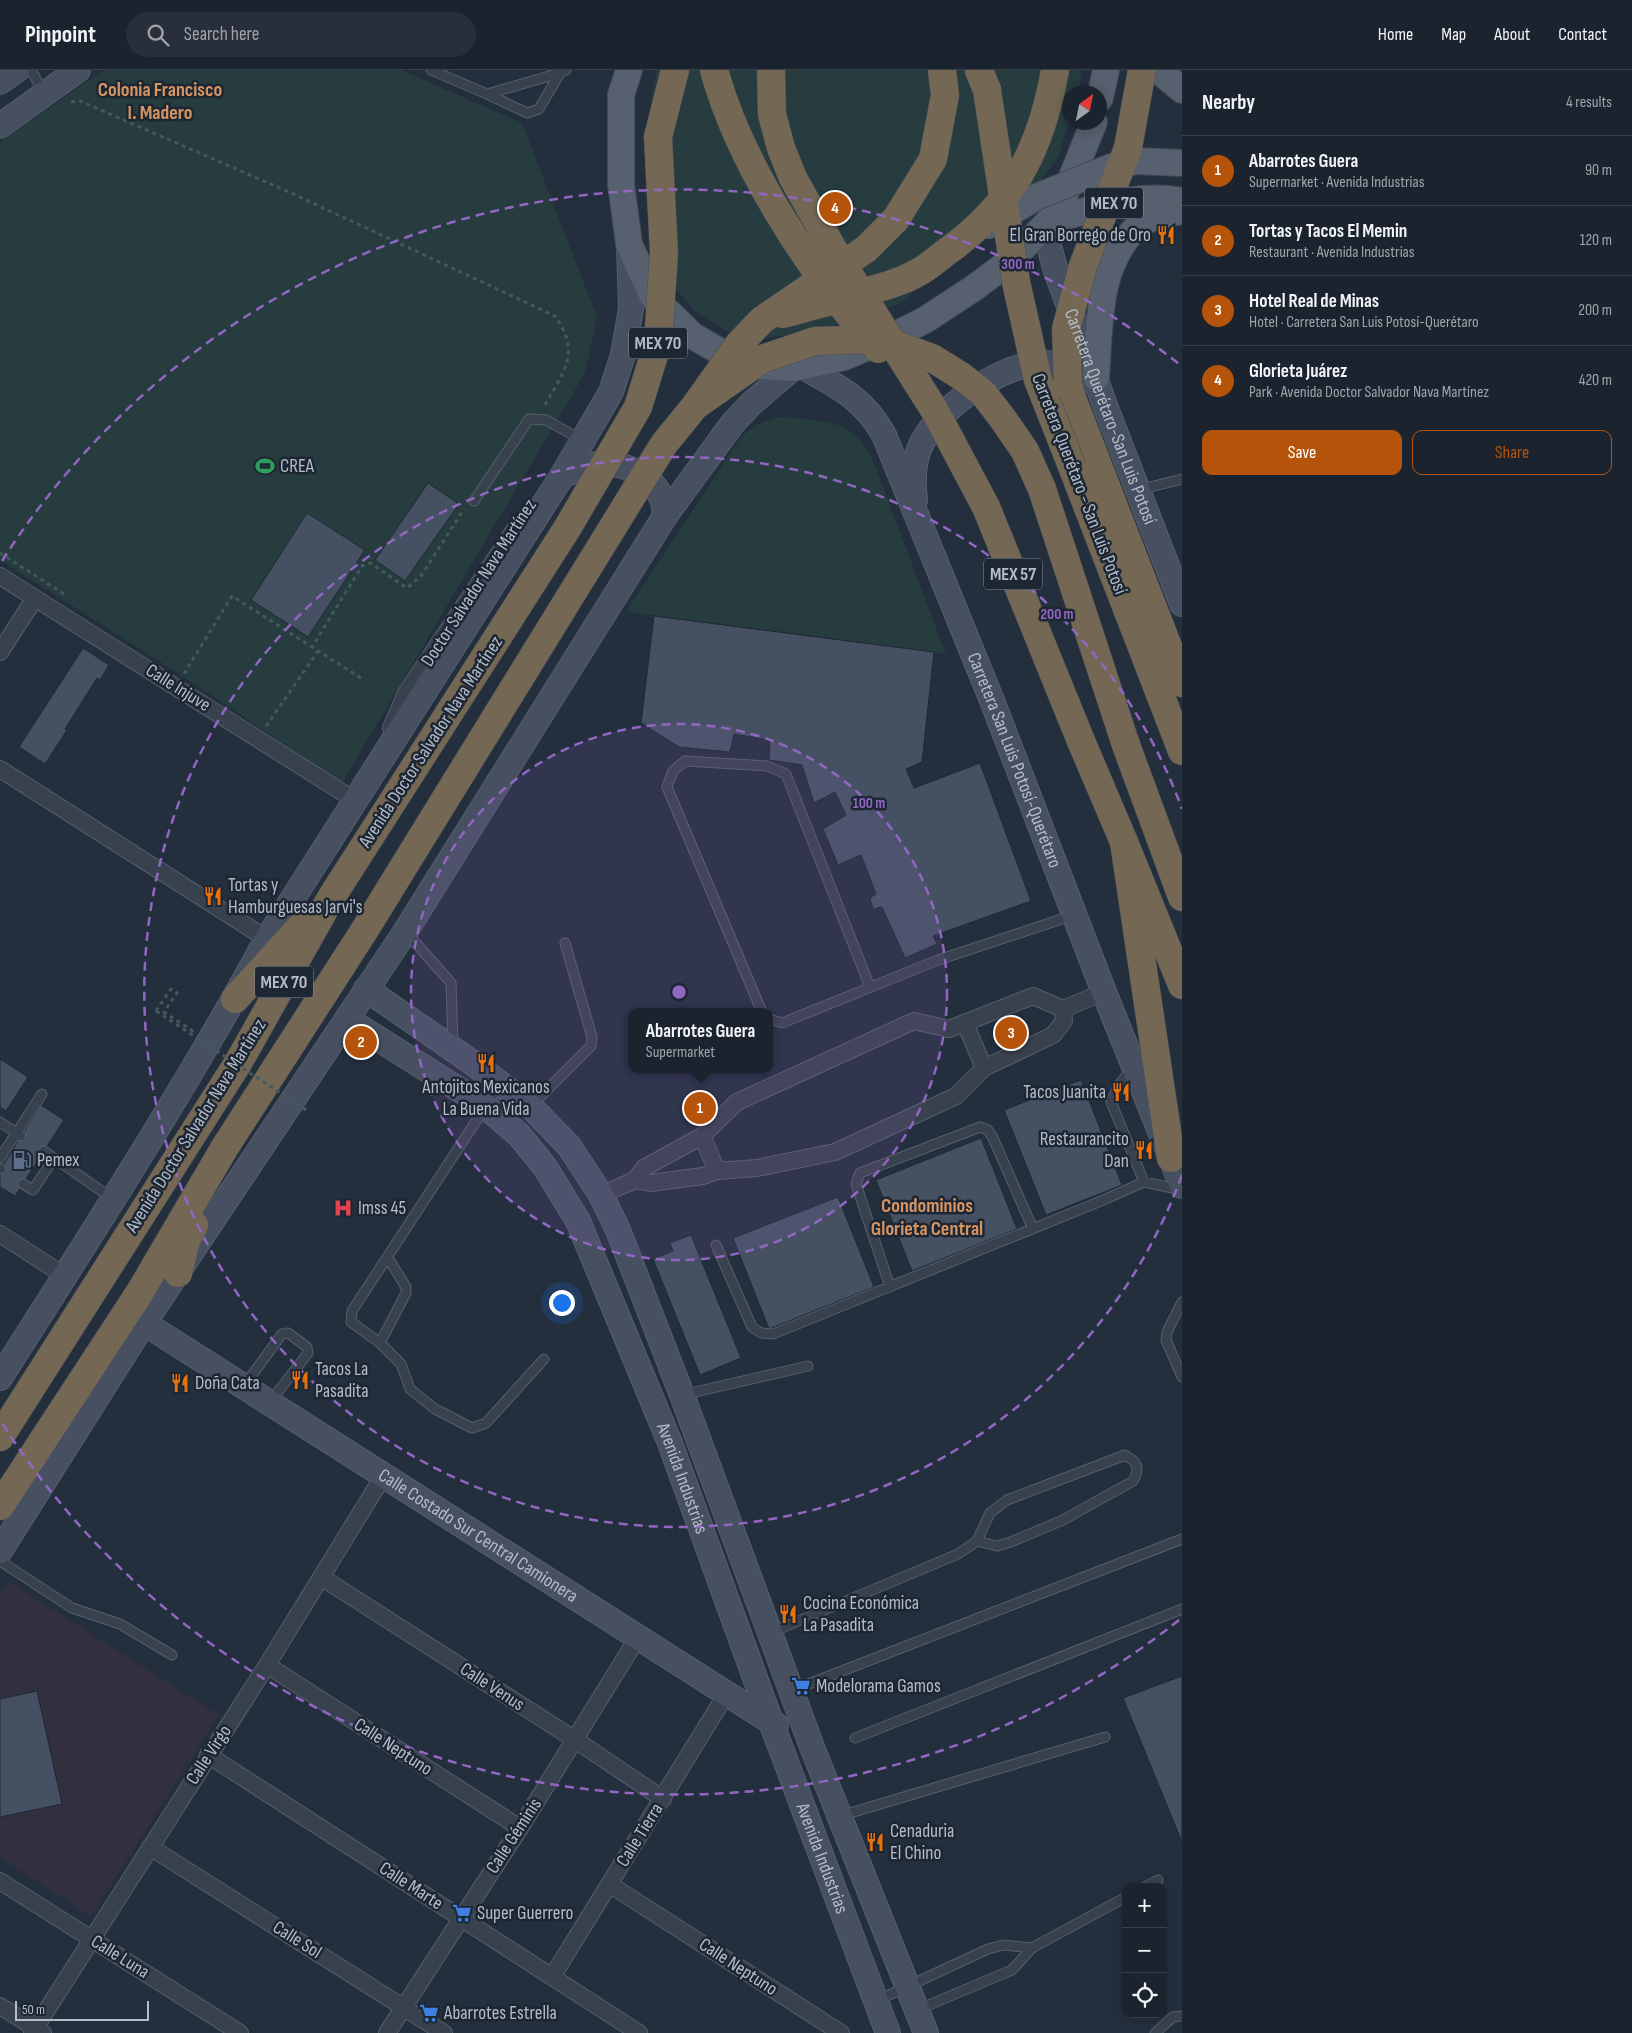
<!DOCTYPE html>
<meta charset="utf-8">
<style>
:root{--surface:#1b232e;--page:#282f3a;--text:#f1f3f6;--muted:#a0a4aa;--line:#39404a;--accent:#b45309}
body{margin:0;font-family:"Sofia Sans Condensed",sans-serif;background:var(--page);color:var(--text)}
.controls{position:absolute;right:15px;bottom:15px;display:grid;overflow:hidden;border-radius:10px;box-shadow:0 2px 12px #0003}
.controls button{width:45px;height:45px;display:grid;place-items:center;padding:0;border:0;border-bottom:1px solid var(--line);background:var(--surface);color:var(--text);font:25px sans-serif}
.compass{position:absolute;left:1062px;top:15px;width:45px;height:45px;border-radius:50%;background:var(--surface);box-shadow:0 2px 12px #0003;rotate:33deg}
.scale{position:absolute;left:15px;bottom:12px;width:134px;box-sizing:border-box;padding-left:5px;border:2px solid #b4bcc9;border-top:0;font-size:14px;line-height:18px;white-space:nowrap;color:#b4bcc9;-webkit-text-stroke:4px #1d2633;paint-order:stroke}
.you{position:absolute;left:561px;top:1232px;width:18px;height:18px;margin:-12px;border:4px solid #fff;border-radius:50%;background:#1a73e8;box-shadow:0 0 0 8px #1a73e833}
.badge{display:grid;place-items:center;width:32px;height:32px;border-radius:50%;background:var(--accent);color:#fff;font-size:16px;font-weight:700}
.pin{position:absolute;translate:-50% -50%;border:2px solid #fff;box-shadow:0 1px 5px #0006}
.popup{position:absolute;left:628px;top:938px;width:145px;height:65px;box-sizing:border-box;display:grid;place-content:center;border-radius:10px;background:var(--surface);filter:drop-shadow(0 1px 4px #0005);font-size:16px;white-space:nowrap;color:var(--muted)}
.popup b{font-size:19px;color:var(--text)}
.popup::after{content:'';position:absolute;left:50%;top:100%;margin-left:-10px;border:10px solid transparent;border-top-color:var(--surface)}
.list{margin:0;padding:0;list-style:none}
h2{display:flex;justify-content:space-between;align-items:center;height:65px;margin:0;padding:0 20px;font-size:21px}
h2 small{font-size:16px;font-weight:400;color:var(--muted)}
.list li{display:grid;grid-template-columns:32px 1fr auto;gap:15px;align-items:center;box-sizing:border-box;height:70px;padding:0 20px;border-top:1px solid var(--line)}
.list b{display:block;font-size:19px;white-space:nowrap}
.list p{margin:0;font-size:16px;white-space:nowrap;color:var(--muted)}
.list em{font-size:16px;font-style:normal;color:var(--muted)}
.actions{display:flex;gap:10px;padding:15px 20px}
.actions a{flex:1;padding:11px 0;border:1px solid var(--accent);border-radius:10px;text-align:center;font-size:18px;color:var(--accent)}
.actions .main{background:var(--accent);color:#fff}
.icon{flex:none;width:28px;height:28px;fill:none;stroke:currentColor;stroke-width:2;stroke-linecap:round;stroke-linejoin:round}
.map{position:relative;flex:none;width:1182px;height:1963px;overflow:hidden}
header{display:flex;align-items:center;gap:30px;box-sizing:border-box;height:70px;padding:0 25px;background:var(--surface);border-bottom:1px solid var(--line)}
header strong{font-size:24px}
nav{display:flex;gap:28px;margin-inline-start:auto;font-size:18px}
.search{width:350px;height:45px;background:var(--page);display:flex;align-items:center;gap:12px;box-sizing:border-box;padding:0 18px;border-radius:28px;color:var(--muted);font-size:19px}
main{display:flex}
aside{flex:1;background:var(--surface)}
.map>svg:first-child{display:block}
</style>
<header>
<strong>Pinpoint</strong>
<div class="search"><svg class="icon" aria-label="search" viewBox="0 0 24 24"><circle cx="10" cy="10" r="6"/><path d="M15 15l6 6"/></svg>Search here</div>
<nav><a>Home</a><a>Map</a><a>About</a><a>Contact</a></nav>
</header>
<main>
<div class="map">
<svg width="1182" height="1963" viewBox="0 0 1182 1963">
<rect width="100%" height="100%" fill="#242f3e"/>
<path fill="#32303f" d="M 9,1512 L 219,1645 L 91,1846 L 0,1788 L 0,1526 Z"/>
<path fill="#263c3f" d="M 104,0 L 401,0 L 522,53 L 597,247 L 585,303 L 342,713 L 181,605 L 0,490 L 0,72 Z
M 657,0 L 1082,0 L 1079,22 L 1070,22 L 1069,52 L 1058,88 L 1007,152 L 961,172 L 904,232 L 811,263 L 741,270 L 696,242 L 664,206 L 648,124 L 651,30 Z
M 781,347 C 822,352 851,346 872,388 L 946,584 L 626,542 L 741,367 C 754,356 764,350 781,347 Z"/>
<path fill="#455162" stroke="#1f2835" d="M 428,413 L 459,434 L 405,511 L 375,490 Z
M 307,443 L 365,480 L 308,567 L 251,530 Z
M 654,546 L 934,582 L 922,692 L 906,699 L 914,718 L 980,693 L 1031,831 L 933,866 L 937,874 L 905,888 L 882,837 L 873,839 L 870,828 L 876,824 L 861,785 L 838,795 L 823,759 L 846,745 L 835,722 L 814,733 L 802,695 L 769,690 L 770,670 L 734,664 L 730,682 L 679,677 L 641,653 Z
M 83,578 L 109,595 L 100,610 L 97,608 L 65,659 L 67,660 L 45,694 L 19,677 Z
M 0,989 L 28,1007 L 6,1041 L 0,1037 Z
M 1081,1010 L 1122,1115 L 1046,1145 L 1004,1040 Z
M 41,1035 L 64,1050 L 15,1126 L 0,1117 L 0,1100 Z
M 981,1068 L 1017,1159 L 912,1201 L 876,1110 Z
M 838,1127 L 874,1217 L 769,1259 L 733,1168 Z
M 691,1165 L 741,1288 L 700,1305 L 653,1189 L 673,1181 L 670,1173 Z
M 1182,1606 L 1182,1772 L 1123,1628 Z
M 37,1621 L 62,1734 L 0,1747 L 0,1629 Z"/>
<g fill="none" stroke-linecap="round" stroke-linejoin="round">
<g stroke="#565f6c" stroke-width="11">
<path id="lane" d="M 31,0 L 44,23
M 431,0 L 487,24 L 527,43 L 539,39 L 560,3 L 566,0
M 487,24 L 560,3
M 1138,420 L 1182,409
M 474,431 L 529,349 L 546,350 L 582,370
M 406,862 L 451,913 L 453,974
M 762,942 L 667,717 L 673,701 L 685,691 L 767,696 L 786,704 L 870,917
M 769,949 L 782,953 L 938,890 L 1074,845
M 1132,998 L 1119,1015 L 1111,1032 L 1144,1112 L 1182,1120
M 531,1036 L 591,976 L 592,967 L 565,873
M 0,1052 L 21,1066
M 44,1081 L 113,1129
M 0,1088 L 42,1024
M 0,1099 L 1,1099
M 23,1114 L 33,1120 L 54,1088
M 716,1175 L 752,1257 L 761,1263 L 773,1264 L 1101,1131 L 1144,1112
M 388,1188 L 406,1217 L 406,1223 L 380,1273 L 351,1252 L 352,1241 L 499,1016
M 890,1217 L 856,1114 L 860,1103 L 980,1057 L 988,1060 L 993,1068 L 1033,1159
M 1182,1232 L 1167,1262 L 1166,1270 L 1182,1307
M 380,1273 L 401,1294 L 410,1319 L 435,1339 L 472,1358 L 486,1353 L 544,1289
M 244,1316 L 282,1264 L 288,1263 L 307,1277 L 308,1283 L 270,1332
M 682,1325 L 808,1296
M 0,1491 L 72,1538 L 120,1554 L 172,1585
M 770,1563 L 958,1484 L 977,1471 L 990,1443 L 1007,1430 L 1125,1385 C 1138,1392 1140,1398 1133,1411 L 1063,1450 L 1011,1472 L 997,1476 L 977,1471
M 793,1620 L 1182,1469
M 855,1668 L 1182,1539
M 840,1746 L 1105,1667
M 1145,1817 L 1158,1810
M 876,1931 L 988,1879 L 1004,1875 L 1032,1878
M 917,1940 L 1012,1900 L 1032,1878 L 1126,1827
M 1155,1963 L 1173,1947 L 1182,1946"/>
</g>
<g stroke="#565f6c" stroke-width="18">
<path id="street" d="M 0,506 L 356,731
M 0,582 L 35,528
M 391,658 L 406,623 L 517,456
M 0,699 L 267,869
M 1063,939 L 1064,951 L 1053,965 L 984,998 L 956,1026 L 835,1082 L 757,1098 L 717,1101 L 703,1106 L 651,1113 L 635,1110 L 644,1098 L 702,1066 L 737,1032 L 914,951 L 949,959 L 1033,926 L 1063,939 L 1104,922
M 965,953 L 984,998
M 702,1066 L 717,1101
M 601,1125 L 635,1110
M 0,1164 L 65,1206
M 321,1507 L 574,1669 L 663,1729
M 267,1595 L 520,1758
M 208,1685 L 639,1963
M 150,1777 L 444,1963
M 0,1811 L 240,1963
M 609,1814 L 841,1963
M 552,1907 L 727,1623
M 0,1936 L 43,1963
M 32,1963 L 267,1595 L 384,1405
M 387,1963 L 520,1758 L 638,1567"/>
</g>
<g stroke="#565f6c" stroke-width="26">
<g id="secondary">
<path d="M 0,12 L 17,0"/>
<path d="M 0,56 L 78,0"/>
<path id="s1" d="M 1044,158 L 1055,198 L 1106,338 L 1182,534"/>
<path id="s2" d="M 803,297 C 839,317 864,329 884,365 L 993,633 L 1104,922 L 1182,1116"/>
<path d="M 562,406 C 571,402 581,397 591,395 C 617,389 650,402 661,427 C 664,432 664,440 665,446"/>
<path d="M 915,430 C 913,413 913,393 920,377 C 937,339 996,298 1037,293 C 1051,291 1072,300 1081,311"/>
<path d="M 366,919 L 470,991 L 530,1036 L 569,1076 L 601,1125 L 618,1160 L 682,1325 L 812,1677 L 926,1963"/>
<path id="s3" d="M 347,949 L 485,1036 L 519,1065 L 545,1097 L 578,1151 L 670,1373 L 771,1652 L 888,1963"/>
<path id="s4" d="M 144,1253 L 776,1655"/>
<path d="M 0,1308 C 92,1163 185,1020 267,869 L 562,406 L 611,322 L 623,285 L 631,239 L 629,176"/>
<path d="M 0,1481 L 144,1253 L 405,862 L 665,446 L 733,353 L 752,333 L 793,298"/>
</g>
</g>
<g stroke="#414a57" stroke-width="28">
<path id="primary" d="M 629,0 L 621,25 L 621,114 L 629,174 L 653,227 L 693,266 L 726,285 L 763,296 L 793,298 L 844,287 L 885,270 L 925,250 L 974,218 L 1010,191 L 1048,152 L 1063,129 L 1094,52
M 1158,0 L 1182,20
M 1100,28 L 1106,0
M 1048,152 C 1092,139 1136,122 1182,131
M 1096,307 C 1100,257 1096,197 1136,158 C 1147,147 1167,144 1182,141"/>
</g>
<g stroke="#434c59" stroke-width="29">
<path id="highway" d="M 979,0 L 987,20
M 658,67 L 675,0
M 1068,314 L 1072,328 L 1182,613
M 1073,399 L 1182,681
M 1081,671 L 1124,772 L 1182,915
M 1126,675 L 1182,827
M 1124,772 L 1171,1088
M 235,929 L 306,851
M 178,1203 L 186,1171 L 194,1155
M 0,1367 L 238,993 L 331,828 L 568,457
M 0,1436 L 140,1222 L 225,1077 L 364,861 L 600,478"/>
</g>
<path stroke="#44595c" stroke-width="3" stroke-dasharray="4 4" stroke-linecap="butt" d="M 71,32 L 80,31 L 289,122 L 555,246 C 582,284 563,302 544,337
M 0,483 L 67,526
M 187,603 L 185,602 L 232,526 L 312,577
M 361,608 L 312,577 L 362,496 L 370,493 L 407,518 L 421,506 L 464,439
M 266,654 L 267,655 L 318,581
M 156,941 L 171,919 L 177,923 L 164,942 L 194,962"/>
<use href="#lane" stroke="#38414e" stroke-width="9"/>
<use href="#street" stroke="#38414e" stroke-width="16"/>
<use href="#secondary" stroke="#465061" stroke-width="24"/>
<use href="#primary" stroke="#56606e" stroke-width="26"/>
<use href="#highway" stroke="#746855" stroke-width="28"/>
<g stroke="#414a57" stroke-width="28" stroke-linecap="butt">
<path id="primary-bridge" d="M 988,156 L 1036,127 L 1111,97 L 1136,91 L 1182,93"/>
</g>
<g stroke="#434c59" stroke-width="29" stroke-linecap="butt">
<path id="highway-bridge" d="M 714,0 C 740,95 813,206 878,279
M 771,0 L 772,44 L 781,78 L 793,108 L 833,179 L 935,341 L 986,437 L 1081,671
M 987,20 L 1016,212 L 1038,310 L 1073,399
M 783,244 C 809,237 834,230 860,223 C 879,218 899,213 917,203 C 927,198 936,190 945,183 C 1012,136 1041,80 1055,0
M 1068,314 L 1066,259 L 1083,196 L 1128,78 L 1142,0
M 695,336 L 762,289 L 815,271 L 881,269 L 932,288 L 961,306 L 983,323 L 1003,349 L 1025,381 L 1042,419 L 1126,675
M 568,457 L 638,337 L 658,272 L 664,183 L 658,67
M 600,478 L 664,374 L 695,336 L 739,274 L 762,250 L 866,179 L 896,149 L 933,89 L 945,25 L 942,0"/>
</g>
<path stroke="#44595c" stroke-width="3" stroke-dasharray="4 4" stroke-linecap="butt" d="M 156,941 L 306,1040"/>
<use href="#primary-bridge" stroke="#56606e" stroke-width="26"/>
<use href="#highway-bridge" stroke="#746855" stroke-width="28"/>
</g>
<circle cx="679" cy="922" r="268" fill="#9266c3" fill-opacity=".12"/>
<g fill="none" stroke="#9266c3" stroke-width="2.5" stroke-dasharray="9 6">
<circle cx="679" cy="922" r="268"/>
<path d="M1182 1105A535 535 0 1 1 1182 739"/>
<path d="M1179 1550A803 803 0 0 1 2 1353M2 491A803 803 0 0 1 1179 294"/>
</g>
<defs>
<g id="restaurant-bare" transform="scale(1.5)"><path d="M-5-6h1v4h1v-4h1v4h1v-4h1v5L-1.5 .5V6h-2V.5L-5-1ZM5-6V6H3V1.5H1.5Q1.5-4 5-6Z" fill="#e8710a" stroke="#1d2633" stroke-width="2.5" paint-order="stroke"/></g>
<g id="stadium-bare" transform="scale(1.5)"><path d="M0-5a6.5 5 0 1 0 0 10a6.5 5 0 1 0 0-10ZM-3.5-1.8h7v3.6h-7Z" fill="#2e9e5b" stroke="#1d2633" stroke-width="2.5" paint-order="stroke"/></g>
<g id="fuel-bare" transform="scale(1.5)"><path d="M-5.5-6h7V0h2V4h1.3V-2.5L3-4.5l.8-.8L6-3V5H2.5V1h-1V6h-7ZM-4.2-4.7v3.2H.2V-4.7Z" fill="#5c6f8a" stroke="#1d2633" stroke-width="2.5" paint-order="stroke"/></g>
<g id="hospital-bare" transform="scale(1.5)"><path d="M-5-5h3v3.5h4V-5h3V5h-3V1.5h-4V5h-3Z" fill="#e0444e" stroke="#1d2633" stroke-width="2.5" paint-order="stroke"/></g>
<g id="supermarket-bare" transform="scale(1.5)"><path d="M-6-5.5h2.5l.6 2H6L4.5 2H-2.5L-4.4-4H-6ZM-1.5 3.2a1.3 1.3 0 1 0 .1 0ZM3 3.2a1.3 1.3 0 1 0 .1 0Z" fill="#3f7fe0" stroke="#1d2633" stroke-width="2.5" paint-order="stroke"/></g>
</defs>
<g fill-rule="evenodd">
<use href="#restaurant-bare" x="1166" y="165"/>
<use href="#stadium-bare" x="265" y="396"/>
<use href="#restaurant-bare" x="213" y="826"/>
<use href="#restaurant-bare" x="486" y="993"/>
<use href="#restaurant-bare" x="1121" y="1022"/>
<use href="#restaurant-bare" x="1144" y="1080"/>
<use href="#fuel-bare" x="22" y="1090"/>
<use href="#hospital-bare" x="343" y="1138"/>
<use href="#restaurant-bare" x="300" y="1310"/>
<use href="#restaurant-bare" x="180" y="1313"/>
<use href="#restaurant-bare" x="788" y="1544"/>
<use href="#supermarket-bare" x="801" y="1616"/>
<use href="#restaurant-bare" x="875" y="1772"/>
<use href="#supermarket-bare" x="462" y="1843"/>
<use href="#supermarket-bare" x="429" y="1943"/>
</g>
<g text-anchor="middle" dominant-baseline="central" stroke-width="5" stroke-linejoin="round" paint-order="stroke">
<g fill="#1d2633" stroke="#878f9c" stroke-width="1">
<rect x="1085" y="117.5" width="58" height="31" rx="4"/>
<rect x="629" y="257.5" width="58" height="31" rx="4"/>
<rect x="984" y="488.5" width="58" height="31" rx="4"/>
<rect x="255" y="896.5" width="58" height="31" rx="4"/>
</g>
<g font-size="18" font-weight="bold" fill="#b4bcc9">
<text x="1114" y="133">MEX 70</text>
<text x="658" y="273">MEX 70</text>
<text x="1013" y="504">MEX 57</text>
<text x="284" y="912">MEX 70</text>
</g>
<g font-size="19" fill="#b4bcc9" stroke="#1d2633" text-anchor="start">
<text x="1151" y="165" text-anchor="end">El Gran Borrego de Oro</text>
<text x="280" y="396">CREA</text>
<text x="228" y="815">Tortas y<tspan x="228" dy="22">Hamburguesas Jarvi's</tspan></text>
<text x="486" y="1017" text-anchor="middle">Antojitos Mexicanos<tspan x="486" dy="22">La Buena Vida</tspan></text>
<text x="1106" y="1022" text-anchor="end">Tacos Juanita</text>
<text x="1129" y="1069" text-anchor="end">Restaurancito<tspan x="1129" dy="22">Dan</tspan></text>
<text x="37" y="1090">Pemex</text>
<text x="358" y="1138">Imss 45</text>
<text x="315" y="1299">Tacos La<tspan x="315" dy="22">Pasadita</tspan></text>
<text x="195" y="1313">Doña Cata</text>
<text x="803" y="1533">Cocina Económica<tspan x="803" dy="22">La Pasadita</tspan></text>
<text x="816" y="1616">Modelorama Gamos</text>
<text x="890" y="1761">Cenaduria<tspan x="890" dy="22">El Chino</tspan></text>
<text x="477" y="1843">Super Guerrero</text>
<text x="444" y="1943">Abarrotes Estrella</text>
</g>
<g font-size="19" fill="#b4bcc9" stroke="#1d2633">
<text stroke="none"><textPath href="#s1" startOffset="200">Carretera Querétaro-San Luis Potosí</textPath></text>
<text transform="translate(1079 414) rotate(69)">Carretera Querétaro - San Luis Potosí</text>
<text transform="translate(479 513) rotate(-57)">Doctor Salvador Nava Martínez</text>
<text transform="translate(178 618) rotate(32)">Calle Injuve</text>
<text transform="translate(431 672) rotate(-57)">Avenida Doctor Salvador Nava Martínez</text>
<text stroke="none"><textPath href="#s2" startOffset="458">Carretera San Luis Potosí-Querétaro</textPath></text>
<text transform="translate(196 1056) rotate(-58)">Avenida Doctor Salvador Nava Martínez</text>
<text stroke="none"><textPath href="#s3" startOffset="590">Avenida Industrias</textPath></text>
<text stroke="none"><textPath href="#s4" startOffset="396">Calle Costado Sur Central Camionera</textPath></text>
<text transform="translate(492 1617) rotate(33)">Calle Venus</text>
<text transform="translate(393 1677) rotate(33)">Calle Neptuno</text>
<text transform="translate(209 1685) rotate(-57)">Calle Virgo</text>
<text transform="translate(640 1765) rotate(-58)">Calle Tierra</text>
<text transform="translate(514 1766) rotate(-57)">Calle Géminis</text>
<text stroke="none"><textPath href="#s3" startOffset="995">Avenida Industrias</textPath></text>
<text transform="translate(411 1816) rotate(33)">Calle Marte</text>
<text transform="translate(297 1870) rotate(32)">Calle Sol</text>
<text transform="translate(120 1887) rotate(32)">Calle Luna</text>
<text transform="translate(738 1897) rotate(33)">Calle Neptuno</text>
</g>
<g font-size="20" font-weight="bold" fill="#d59563" stroke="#1d2633">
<text x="160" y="20">Colonia Francisco<tspan x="160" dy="23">I. Madero</tspan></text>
<text x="927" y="1136">Condominios<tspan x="927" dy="23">Glorieta Central</tspan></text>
</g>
</g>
<circle cx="679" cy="922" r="8" fill="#9266c3" stroke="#1d2633" stroke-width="2.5"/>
<g font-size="15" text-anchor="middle" font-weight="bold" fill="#9266c3" stroke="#1d2633" stroke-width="5" stroke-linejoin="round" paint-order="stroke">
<text x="1018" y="199">300 m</text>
<text x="1057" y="549">200 m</text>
<text x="869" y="738">100 m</text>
</g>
</svg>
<div class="controls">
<button>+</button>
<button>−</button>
<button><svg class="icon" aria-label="locate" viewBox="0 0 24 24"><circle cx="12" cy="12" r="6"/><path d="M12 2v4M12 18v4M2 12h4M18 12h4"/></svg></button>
</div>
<svg class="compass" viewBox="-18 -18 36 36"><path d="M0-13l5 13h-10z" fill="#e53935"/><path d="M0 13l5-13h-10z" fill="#a0a4aa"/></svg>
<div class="scale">50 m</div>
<div class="you"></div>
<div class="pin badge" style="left:700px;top:1038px">1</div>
<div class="popup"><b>Abarrotes Guera</b>Supermarket</div>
<div class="pin badge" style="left:361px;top:972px">2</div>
<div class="pin badge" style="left:1011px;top:963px">3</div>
<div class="pin badge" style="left:835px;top:138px">4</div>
</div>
<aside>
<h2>Nearby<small>4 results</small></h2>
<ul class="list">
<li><span class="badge">1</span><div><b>Abarrotes Guera</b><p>Supermarket · Avenida Industrias</p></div><em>90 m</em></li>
<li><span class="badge">2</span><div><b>Tortas y Tacos El Memin</b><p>Restaurant · Avenida Industrias</p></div><em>120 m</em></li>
<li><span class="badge">3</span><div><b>Hotel Real de Minas</b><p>Hotel · Carretera San Luis Potosí-Querétaro</p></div><em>200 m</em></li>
<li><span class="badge">4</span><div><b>Glorieta Juárez</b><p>Park · Avenida Doctor Salvador Nava Martínez</p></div><em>420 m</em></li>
</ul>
<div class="actions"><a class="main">Save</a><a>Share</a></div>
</aside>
</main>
